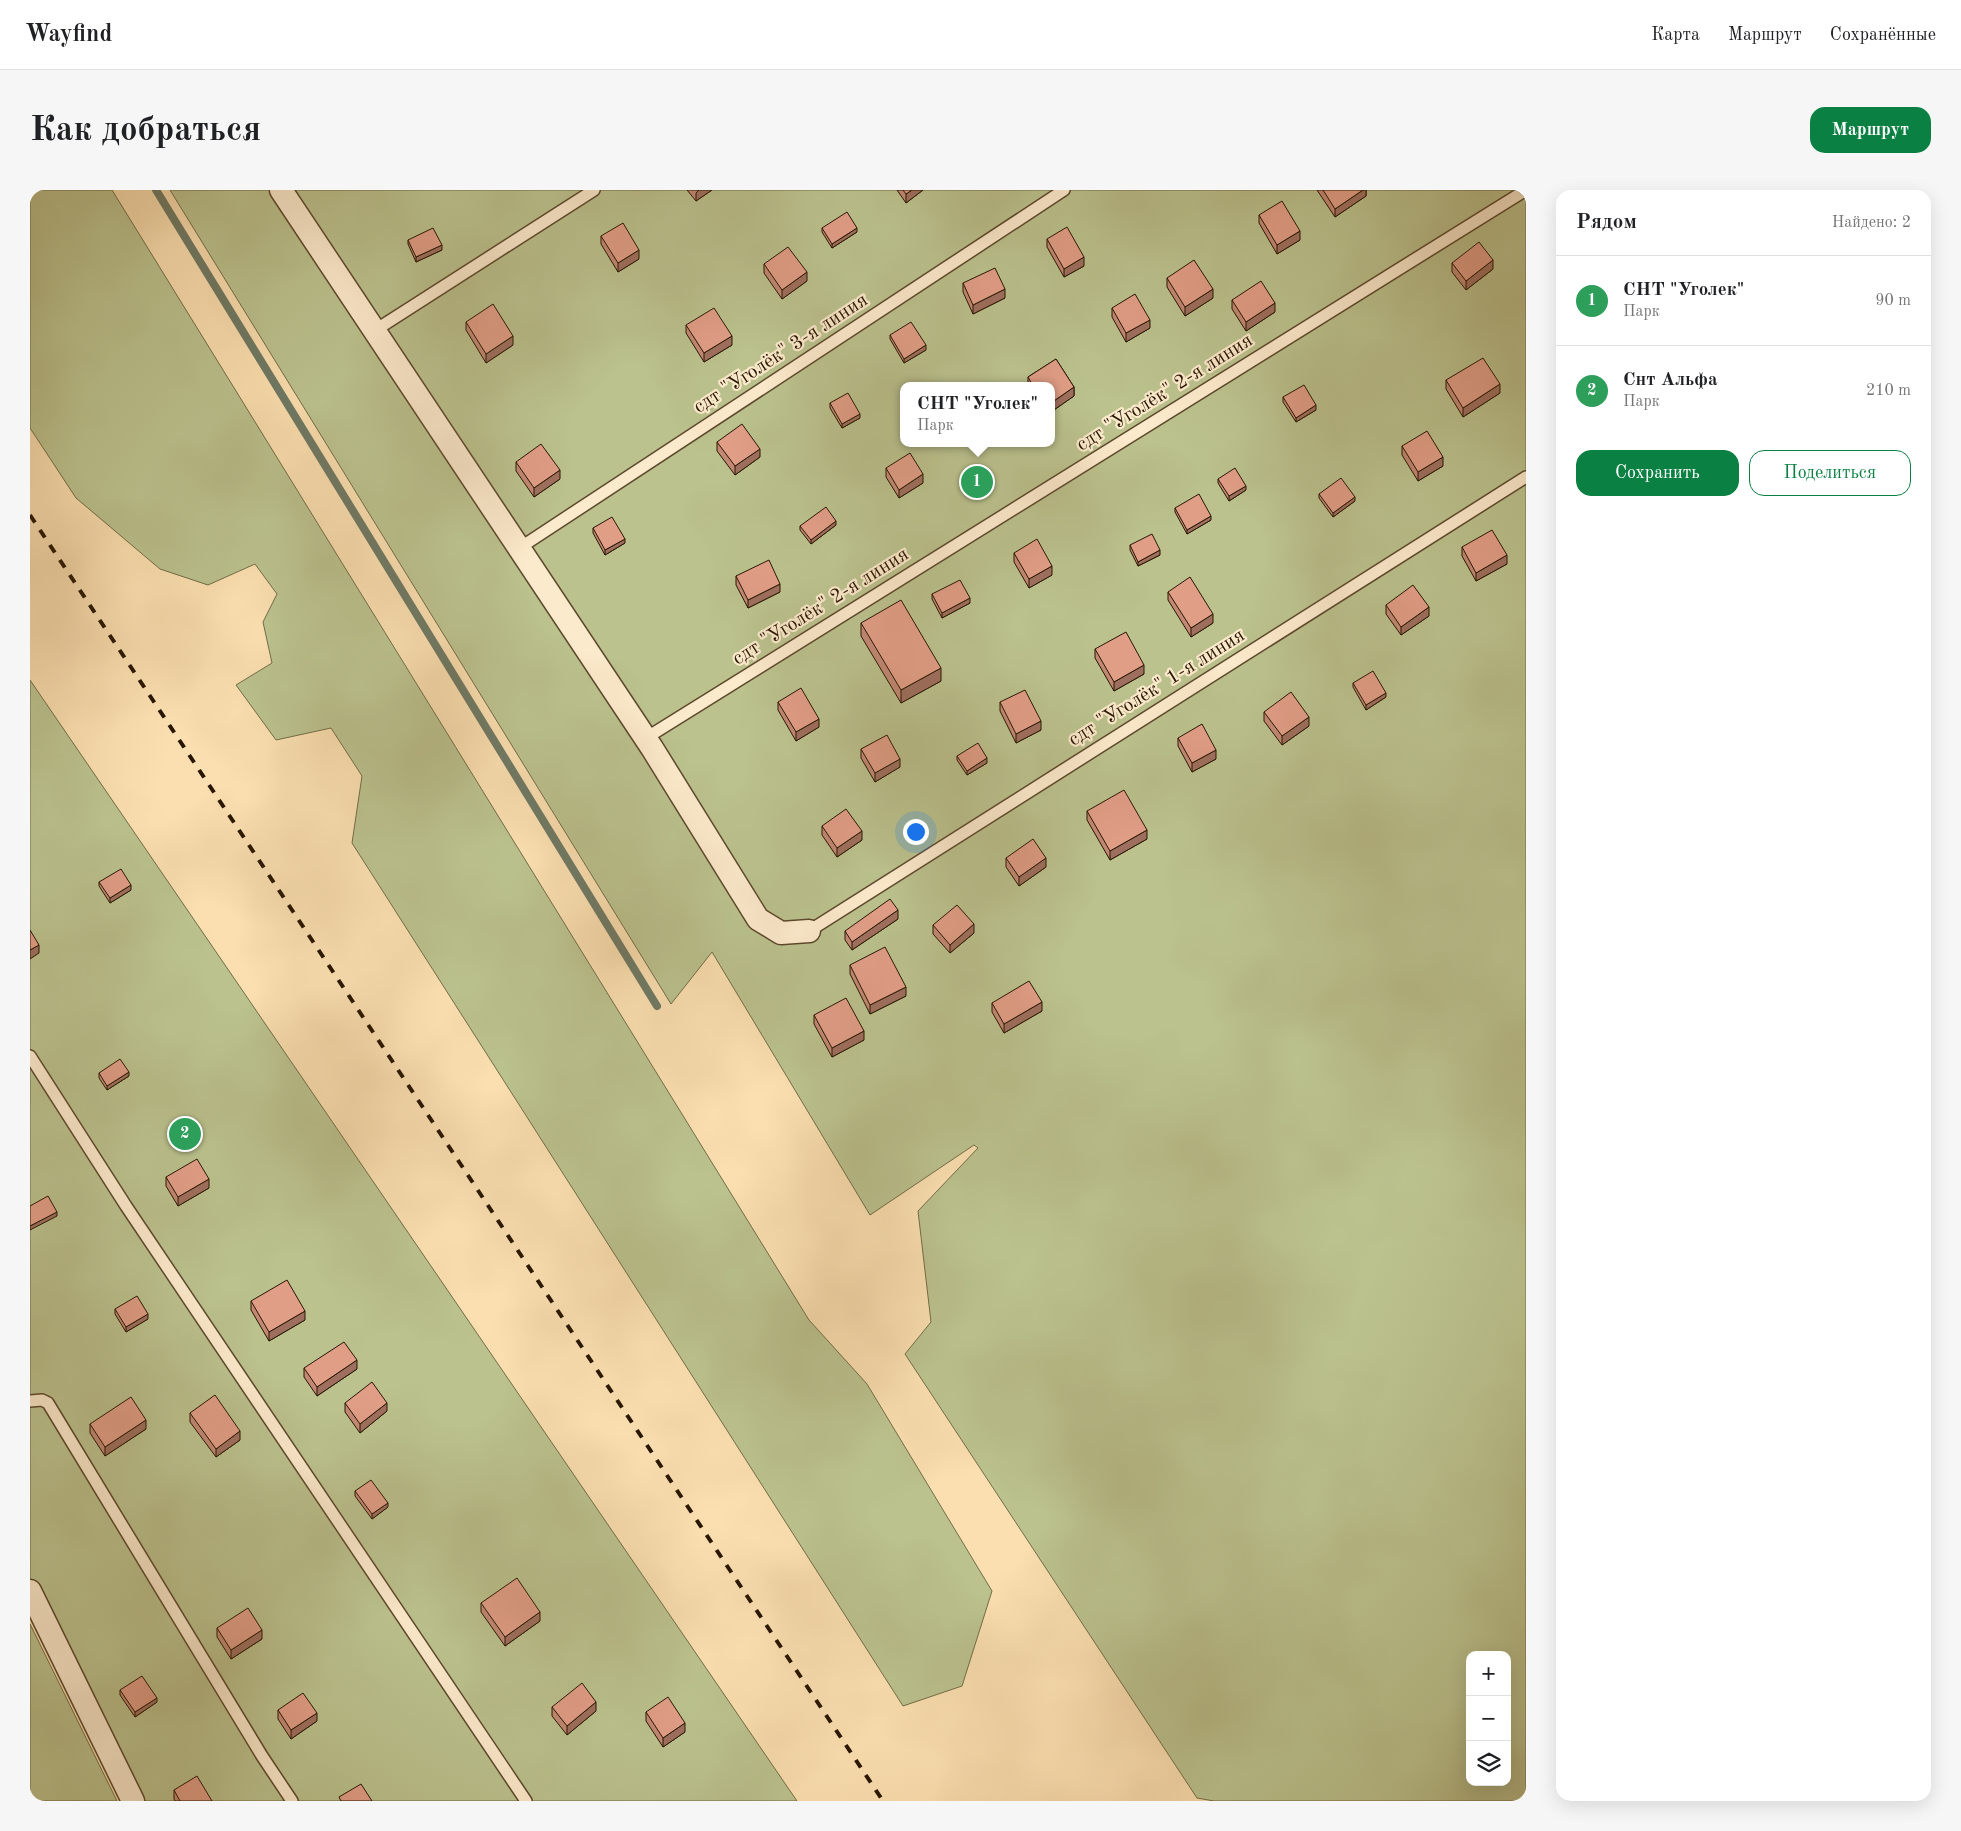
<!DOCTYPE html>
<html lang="ru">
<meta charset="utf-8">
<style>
:root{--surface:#fff;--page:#f6f6f6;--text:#202124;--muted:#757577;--line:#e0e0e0;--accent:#0b8043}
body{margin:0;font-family:"Old Standard TT",serif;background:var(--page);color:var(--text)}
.controls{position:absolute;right:15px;bottom:15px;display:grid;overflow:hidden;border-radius:10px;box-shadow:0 5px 20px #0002}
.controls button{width:45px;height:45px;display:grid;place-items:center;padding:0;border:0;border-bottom:1px solid var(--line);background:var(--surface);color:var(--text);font:25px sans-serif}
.you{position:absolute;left:885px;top:641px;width:18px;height:18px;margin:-12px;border:4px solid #fff;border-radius:50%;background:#1a73e8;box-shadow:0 0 0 8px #1a73e833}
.badge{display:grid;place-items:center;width:32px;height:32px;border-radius:50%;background:var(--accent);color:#fff;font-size:16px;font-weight:700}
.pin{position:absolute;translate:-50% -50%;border:2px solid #fff;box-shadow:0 1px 5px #0006}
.popup{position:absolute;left:870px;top:192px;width:155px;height:65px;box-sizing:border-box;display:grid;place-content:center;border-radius:10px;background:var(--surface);filter:drop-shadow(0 1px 4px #0005);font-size:16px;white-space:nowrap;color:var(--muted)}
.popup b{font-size:19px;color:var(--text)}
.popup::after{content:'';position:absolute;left:50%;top:100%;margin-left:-10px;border:10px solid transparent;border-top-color:var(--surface)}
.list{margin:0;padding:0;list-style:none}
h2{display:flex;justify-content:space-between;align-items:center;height:65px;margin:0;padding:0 20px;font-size:21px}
h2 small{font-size:16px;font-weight:400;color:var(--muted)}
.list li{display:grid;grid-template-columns:32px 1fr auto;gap:15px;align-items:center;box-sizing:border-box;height:90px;padding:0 20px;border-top:1px solid var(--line)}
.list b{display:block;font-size:19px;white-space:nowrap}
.list p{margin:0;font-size:16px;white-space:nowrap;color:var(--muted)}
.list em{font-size:16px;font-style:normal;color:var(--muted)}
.actions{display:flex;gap:10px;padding:15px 20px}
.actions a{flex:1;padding:11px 0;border:1px solid var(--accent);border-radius:15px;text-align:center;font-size:18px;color:var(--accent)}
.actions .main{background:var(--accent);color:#fff}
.icon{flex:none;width:28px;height:28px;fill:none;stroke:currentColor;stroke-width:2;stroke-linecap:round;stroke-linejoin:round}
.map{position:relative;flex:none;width:1496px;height:1611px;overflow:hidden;border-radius:15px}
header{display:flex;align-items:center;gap:30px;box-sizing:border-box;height:70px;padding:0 25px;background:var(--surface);border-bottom:1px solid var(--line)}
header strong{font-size:24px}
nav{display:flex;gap:28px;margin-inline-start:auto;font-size:18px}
.intro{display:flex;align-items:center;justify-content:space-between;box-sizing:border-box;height:120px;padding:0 30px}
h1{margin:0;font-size:35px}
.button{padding:12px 22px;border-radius:15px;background:var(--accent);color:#fff;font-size:18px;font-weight:700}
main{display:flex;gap:30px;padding:0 30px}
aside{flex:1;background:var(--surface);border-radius:15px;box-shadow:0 5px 20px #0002}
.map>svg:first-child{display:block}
</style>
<header>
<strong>Wayfind</strong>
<nav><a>Карта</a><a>Маршрут</a><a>Сохранённые</a></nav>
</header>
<div class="intro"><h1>Как добраться</h1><a class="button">Маршрут</a></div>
<main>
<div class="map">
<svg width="1496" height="1611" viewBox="0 0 1496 1611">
<rect width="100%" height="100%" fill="#fbdfb0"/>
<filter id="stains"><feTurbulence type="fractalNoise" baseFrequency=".004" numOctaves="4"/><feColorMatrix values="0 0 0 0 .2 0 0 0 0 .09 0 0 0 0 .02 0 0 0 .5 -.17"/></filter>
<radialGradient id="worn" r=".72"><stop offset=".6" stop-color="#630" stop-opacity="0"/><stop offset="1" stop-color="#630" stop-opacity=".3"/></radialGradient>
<path fill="#bbc28e" stroke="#726c47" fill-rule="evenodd" d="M 0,0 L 82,0 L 779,1130 L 837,1194 L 962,1401 L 932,1496 L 873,1516 L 322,653 L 332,586 L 301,538 L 246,550 L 206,495 L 242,473 L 233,432 L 247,404 L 225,374 L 178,395 L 130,379 L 46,308 L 0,238 Z
M 140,0 L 1496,0 L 1496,1611 L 1184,1611 L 1167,1608 L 875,1164 L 901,1132 L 888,1021 L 948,958 L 944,955 L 840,1025 L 682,762 L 641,814 ZM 873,196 L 1021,196 L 1021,253 L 873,253 ZM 1440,1465 L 1477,1465 L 1477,1592 L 1440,1592 Z
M 0,490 L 767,1611 L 114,1611 L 0,1397 Z
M 0,1434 L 87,1611 L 0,1611 Z"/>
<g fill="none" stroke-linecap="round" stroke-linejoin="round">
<path stroke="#6f7a65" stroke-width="8" d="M 126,0 L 627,816"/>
<g stroke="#5d482c" stroke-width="14">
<path id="service" d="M 344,141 L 564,0
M 488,359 L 1034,0
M 616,548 L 1496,0
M 779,741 L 1496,287
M 0,866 L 96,1016 L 496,1611
M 0,1211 L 12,1210 L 18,1213 L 232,1566 L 262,1611"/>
</g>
<g stroke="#5d482c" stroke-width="25">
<path id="minor" d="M 251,0 L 622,558 L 728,729 L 751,743 L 779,741
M 0,1401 L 103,1611"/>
</g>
<use href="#service" stroke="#fceacc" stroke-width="11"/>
<use href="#minor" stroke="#fceacc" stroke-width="22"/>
<path stroke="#281600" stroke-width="4" stroke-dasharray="9 9" stroke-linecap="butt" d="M 0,325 L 853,1611"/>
</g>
<path fill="#c28874" stroke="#281600" d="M 657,0 L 682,0 L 666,11 Z
M 867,0 L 893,0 L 876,13 Z
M 1287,0 L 1336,0 L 1336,6 L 1305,27 Z
M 1229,25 L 1270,50 L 1247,64 L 1229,33 Z
M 792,38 L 827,42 L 802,58 L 792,42 Z
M 571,46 L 609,69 L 588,82 L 571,54 Z
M 1017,49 L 1054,76 L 1034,87 L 1017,57 Z
M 378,50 L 412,60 L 386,72 L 378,54 Z
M 1422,73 L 1463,79 L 1436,100 L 1422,82 Z
M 734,74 L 777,91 L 752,109 L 734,83 Z
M 1137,88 L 1183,108 L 1155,126 L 1137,97 Z
M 933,93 L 975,108 L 943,124 L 933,102 Z
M 1202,110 L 1245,122 L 1216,141 L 1202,119 Z
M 1082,118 L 1120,138 L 1096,152 L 1082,127 Z
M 436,132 L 483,155 L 456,173 L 436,140 Z
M 656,135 L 702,155 L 674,172 L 656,143 Z
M 860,145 L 896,160 L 874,173 L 860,149 Z
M 1026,169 L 1044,197 L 1044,206 L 1021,222 L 1021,196 L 998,196 L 998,187 Z
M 1416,190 L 1470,203 L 1433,227 L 1416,199 Z
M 1253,207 L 1286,220 L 1266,232 L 1253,212 Z
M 800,213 L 830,228 L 812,238 L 800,218 Z
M 687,252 L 730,267 L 705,285 L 687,261 Z
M 1372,256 L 1413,276 L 1388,291 L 1372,265 Z
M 486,272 L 530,289 L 504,307 L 486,281 Z
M 856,278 L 893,293 L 869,308 L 856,287 Z
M 1188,289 L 1216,300 L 1199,311 L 1188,293 Z
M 1289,304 L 1325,311 L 1303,327 L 1289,308 Z
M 1145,318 L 1181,330 L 1157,344 L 1145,322 Z
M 806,335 L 781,354 L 770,340 L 770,336 Z
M 563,338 L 595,353 L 575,365 L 563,343 Z
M 1100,355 L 1130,365 L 1108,376 L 1100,360 Z
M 1432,357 L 1477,374 L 1446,391 L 1432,366 Z
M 984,363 L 1022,385 L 999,398 L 984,372 Z
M 706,386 L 750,402 L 718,418 L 706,395 Z
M 1138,402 L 1183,433 L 1161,447 L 1138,410 Z
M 902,404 L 940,413 L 912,428 L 902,409 Z
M 1356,415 L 1399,426 L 1371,445 L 1356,424 Z
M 831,433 L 911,491 L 871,513 L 831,446 Z
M 1065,459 L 1114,484 L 1084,501 L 1065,468 Z
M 1323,493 L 1356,507 L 1336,520 L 1323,497 Z
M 748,512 L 789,537 L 766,551 L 748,520 Z
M 970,512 L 1011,540 L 986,553 L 970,521 Z
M 1234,522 L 1279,536 L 1252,555 L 1234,531 Z
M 1148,548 L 1186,569 L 1162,582 L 1148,556 Z
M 831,559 L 870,577 L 845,592 L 831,568 Z
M 927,566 L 957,573 L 937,585 L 927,570 Z
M 1057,621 L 1117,649 L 1080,670 L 1057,630 Z
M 792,636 L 832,650 L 807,667 L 792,645 Z
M 976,668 L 1016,677 L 989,696 L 976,677 Z
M 69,692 L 101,700 L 80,713 L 69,696 Z
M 868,729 L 822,760 L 815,750 L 815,741 Z
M 903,735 L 944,743 L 920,763 L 903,744 Z
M 820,775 L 876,806 L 840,824 L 820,784 Z
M 962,813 L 1012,821 L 974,843 L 962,822 Z
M 784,825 L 834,850 L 802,867 L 784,834 Z
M 69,883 L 99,886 L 77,900 L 69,888 Z
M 136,987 L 179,998 L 148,1016 L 136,996 Z
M 221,1111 L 275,1130 L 239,1151 L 221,1120 Z
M 85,1119 L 118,1129 L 96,1142 L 85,1124 Z
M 274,1178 L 327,1179 L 287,1206 L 274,1187 Z
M 315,1213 L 357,1221 L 330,1243 L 315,1222 Z
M 160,1223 L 210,1250 L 186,1267 L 160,1232 Z
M 60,1234 L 116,1239 L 75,1266 L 60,1243 Z
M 325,1301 L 358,1317 L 342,1329 L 325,1306 Z
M 451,1413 L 510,1431 L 475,1456 L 451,1422 Z
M 187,1438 L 232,1449 L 201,1469 L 187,1447 Z
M 90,1500 L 127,1512 L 105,1527 L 90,1505 Z
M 522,1517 L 566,1521 L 537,1545 L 522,1526 Z
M 248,1520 L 287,1531 L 261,1549 L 248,1529 Z
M 616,1522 L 655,1542 L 633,1557 L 616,1531 Z
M 144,1600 L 182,1611 L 145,1611 L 144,1609 Z"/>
<path fill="#9e6f5e" stroke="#281600" d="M 669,0 L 682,0 L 666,11 L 666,3 Z
M 882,0 L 893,0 L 876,13 L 876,4 Z
M 1333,0 L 1336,0 L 1336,6 L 1305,27 L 1305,19 Z
M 827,38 L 827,42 L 802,58 L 802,54 Z
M 1270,41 L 1270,50 L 1247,64 L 1247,55 Z
M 412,55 L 412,60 L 386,72 L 386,67 Z
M 609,60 L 609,69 L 588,82 L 588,73 Z
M 1054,67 L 1054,76 L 1034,87 L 1034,79 Z
M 1463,70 L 1463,79 L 1436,100 L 1436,91 Z
M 777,82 L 777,91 L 752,109 L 752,100 Z
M 975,99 L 975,108 L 943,124 L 943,115 Z
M 1183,99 L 1183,108 L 1155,126 L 1155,117 Z
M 1245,113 L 1245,122 L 1216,141 L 1216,132 Z
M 1120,130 L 1120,138 L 1096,152 L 1096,143 Z
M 483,146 L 483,155 L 456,173 L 456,164 Z
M 702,146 L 702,155 L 674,172 L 674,163 Z
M 896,155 L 896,160 L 874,173 L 874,169 Z
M 1470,194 L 1470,203 L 1433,227 L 1433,218 Z
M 1044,197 L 1044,206 L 1021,222 L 1021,213 Z
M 1286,215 L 1286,220 L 1266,232 L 1266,228 Z
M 830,224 L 830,228 L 812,238 L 812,234 Z
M 730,259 L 730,267 L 705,285 L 705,276 Z
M 1413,267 L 1413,276 L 1388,291 L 1388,282 Z
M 530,280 L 530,289 L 504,307 L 504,298 Z
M 893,284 L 893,293 L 869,308 L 869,300 Z
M 1216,296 L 1216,300 L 1199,311 L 1199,306 Z
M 1325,307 L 1325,311 L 1303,327 L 1303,323 Z
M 1181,326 L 1181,330 L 1157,344 L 1157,340 Z
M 806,331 L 806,335 L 781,354 L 781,350 Z
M 595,349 L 595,353 L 575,365 L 575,360 Z
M 1130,360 L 1130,365 L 1108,376 L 1108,372 Z
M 1477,365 L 1477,374 L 1446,391 L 1446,383 Z
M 1022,376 L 1022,385 L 999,398 L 999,389 Z
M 750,394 L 750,402 L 718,418 L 718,410 Z
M 940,408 L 940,413 L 912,428 L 912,423 Z
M 1399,417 L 1399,426 L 1371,445 L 1371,437 Z
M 1183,424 L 1183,433 L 1161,447 L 1161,438 Z
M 1114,475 L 1114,484 L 1084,501 L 1084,492 Z
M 911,478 L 911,491 L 871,513 L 871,500 Z
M 1356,503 L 1356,507 L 1336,520 L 1336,515 Z
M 1279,527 L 1279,536 L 1252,555 L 1252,546 Z
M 789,529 L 789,537 L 766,551 L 766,542 Z
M 1011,531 L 1011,540 L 986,553 L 986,544 Z
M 1186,560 L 1186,569 L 1162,582 L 1162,573 Z
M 957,568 L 957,573 L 937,585 L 937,581 Z
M 870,569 L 870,577 L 845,592 L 845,583 Z
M 1117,640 L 1117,649 L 1080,670 L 1080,661 Z
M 832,641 L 832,650 L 807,667 L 807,658 Z
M 1016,668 L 1016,677 L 989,696 L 989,687 Z
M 101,695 L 101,700 L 80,713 L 80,708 Z
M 868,720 L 868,729 L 822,760 L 822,752 Z
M 944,734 L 944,743 L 920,763 L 920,755 Z
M 9,755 L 9,763 L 0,769 L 0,760 Z
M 876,797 L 876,806 L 840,824 L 840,815 Z
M 1012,812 L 1012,821 L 974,843 L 974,834 Z
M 834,841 L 834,850 L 802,867 L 802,858 Z
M 99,882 L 99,886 L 77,900 L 77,896 Z
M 179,989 L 179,998 L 148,1016 L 148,1007 Z
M 27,1022 L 27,1026 L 0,1040 L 0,1036 Z
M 275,1121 L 275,1130 L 239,1151 L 239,1142 Z
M 118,1124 L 118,1129 L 96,1142 L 96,1137 Z
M 327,1170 L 327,1179 L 287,1206 L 287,1197 Z
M 357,1213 L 357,1221 L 330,1243 L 330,1234 Z
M 116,1230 L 116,1239 L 75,1266 L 75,1257 Z
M 210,1241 L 210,1250 L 186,1267 L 186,1259 Z
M 358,1313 L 358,1317 L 342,1329 L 342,1324 Z
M 510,1422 L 510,1431 L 475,1456 L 475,1447 Z
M 232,1440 L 232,1449 L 201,1469 L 201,1460 Z
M 127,1508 L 127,1512 L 105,1527 L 105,1522 Z
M 566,1512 L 566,1521 L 537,1545 L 537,1536 Z
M 287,1523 L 287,1531 L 261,1549 L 261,1540 Z
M 655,1533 L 655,1542 L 633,1557 L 633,1548 Z"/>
<path fill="#e19e87" stroke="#281600" d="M 873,0 L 882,0 L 876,4 Z
M 1293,0 L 1333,0 L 1305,19 Z
M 1252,11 L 1270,41 L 1247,55 L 1229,25 Z
M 817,22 L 827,38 L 802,54 L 792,38 Z
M 593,33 L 609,60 L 588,73 L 571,46 Z
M 1037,37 L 1054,67 L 1034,79 L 1017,49 Z
M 403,38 L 412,55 L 386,67 L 378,50 Z
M 1449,52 L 1463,70 L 1436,91 L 1422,73 Z
M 758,57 L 777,82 L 752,100 L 734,74 Z
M 1164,70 L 1183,99 L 1155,117 L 1137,88 Z
M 965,78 L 975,99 L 943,115 L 933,93 Z
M 1231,91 L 1245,113 L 1216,132 L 1202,110 Z
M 1105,104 L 1120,130 L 1096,143 L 1082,118 Z
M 463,114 L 483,146 L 456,164 L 436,132 Z
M 684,118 L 702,146 L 674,163 L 656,135 Z
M 881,132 L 896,155 L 874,169 L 860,145 Z
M 1453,168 L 1470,194 L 1433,218 L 1416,190 Z
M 1026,169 L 1044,197 L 1021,213 L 1021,196 L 1003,196 L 998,187 Z
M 1274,195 L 1286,215 L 1266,228 L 1253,207 Z
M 818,203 L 830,224 L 812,234 L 800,213 Z
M 712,234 L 730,259 L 705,276 L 687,252 Z
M 1397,241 L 1413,267 L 1388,282 L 1372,256 Z
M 511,254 L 530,280 L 504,298 L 486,272 Z
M 880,263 L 893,284 L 869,300 L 856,278 Z
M 1205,278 L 1216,296 L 1199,306 L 1188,289 Z
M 1311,288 L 1325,307 L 1303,323 L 1289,304 Z
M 1169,304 L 1181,326 L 1157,340 L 1145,318 Z
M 796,317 L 806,331 L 781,350 L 770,336 Z
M 582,327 L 595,349 L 575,360 L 563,338 Z
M 1462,340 L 1477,365 L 1446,383 L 1432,357 Z
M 1122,344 L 1130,360 L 1108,372 L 1100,355 Z
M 1007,349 L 1022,376 L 999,389 L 984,363 Z
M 739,370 L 750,394 L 718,410 L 706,386 Z
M 1160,387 L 1183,424 L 1161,438 L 1138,402 Z
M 930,390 L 940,408 L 912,423 L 902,404 Z
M 1383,395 L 1399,417 L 1371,437 L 1356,415 Z
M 871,410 L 911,478 L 871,500 L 831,433 Z
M 1096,442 L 1114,475 L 1084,492 L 1065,459 Z
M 1343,481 L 1356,503 L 1336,515 L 1323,493 Z
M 771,498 L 789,529 L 766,542 L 748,512 Z
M 995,500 L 1011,531 L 986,544 L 970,512 Z
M 1261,502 L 1279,527 L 1252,546 L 1234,522 Z
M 1172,534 L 1186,560 L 1162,573 L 1148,548 Z
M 857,545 L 870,569 L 845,583 L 831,559 Z
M 948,553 L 957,568 L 937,581 L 927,566 Z
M 1094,600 L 1117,640 L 1080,661 L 1057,621 Z
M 816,619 L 832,641 L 807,658 L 792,636 Z
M 1003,649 L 1016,668 L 989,687 L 976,668 Z
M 91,679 L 101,695 L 80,708 L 69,692 Z
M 860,709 L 868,720 L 822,752 L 815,741 Z
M 927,715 L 944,734 L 920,755 L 903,735 Z
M 0,740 L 9,755 L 0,760 Z
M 855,757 L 876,797 L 840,815 L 820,775 Z
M 999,791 L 1012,812 L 974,834 L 962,813 Z
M 816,808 L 834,841 L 802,858 L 784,825 Z
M 90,869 L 99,882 L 77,896 L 69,883 Z
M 167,969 L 179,989 L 148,1007 L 136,987 Z
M 18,1006 L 27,1022 L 0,1036 L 0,1016 Z
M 257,1090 L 275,1121 L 239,1142 L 221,1111 Z
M 107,1106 L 118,1124 L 96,1137 L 85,1119 Z
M 314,1152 L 327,1170 L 287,1197 L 274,1178 Z
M 342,1192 L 357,1213 L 330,1234 L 315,1213 Z
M 185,1205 L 210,1241 L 186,1259 L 160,1223 Z
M 101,1207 L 116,1230 L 75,1257 L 60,1234 Z
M 341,1290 L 358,1313 L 342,1324 L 325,1301 Z
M 487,1388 L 510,1422 L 475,1447 L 451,1413 Z
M 218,1418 L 232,1440 L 201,1460 L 187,1438 Z
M 112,1486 L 127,1508 L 105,1522 L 90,1500 Z
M 552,1493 L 566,1512 L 537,1536 L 522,1517 Z
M 273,1503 L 287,1523 L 261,1540 L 248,1520 Z
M 638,1507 L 655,1533 L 633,1548 L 616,1522 Z
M 167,1586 L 182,1611 L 150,1611 L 144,1600 Z
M 331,1594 L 342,1611 L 311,1611 L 309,1607 Z"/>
<g text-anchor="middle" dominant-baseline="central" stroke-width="4.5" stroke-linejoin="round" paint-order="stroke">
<g font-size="20" fill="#281600" stroke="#fceacc">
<text transform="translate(751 164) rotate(-33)">сдт "Уголёк" 3-я линия</text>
<text transform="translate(1135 203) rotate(-32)">сдт "Уголёк" 2-я линия</text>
<text transform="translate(791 417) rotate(-32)">сдт "Уголёк" 2-я линия</text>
<text transform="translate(1127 498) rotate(-32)">сдт "Уголёк" 1-я линия</text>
</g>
</g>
<rect width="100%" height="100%" filter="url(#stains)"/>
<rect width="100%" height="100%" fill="url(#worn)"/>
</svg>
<div class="controls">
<button>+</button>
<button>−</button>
<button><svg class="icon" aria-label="layers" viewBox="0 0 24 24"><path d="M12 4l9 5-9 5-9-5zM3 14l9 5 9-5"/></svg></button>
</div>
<div class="you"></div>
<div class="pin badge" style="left:947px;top:292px;background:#2e9e5b">1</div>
<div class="popup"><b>СНТ &quot;Уголек&quot;</b>Парк</div>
<div class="pin badge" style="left:155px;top:944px;background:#2e9e5b">2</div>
</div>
<aside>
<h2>Рядом<small>Найдено: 2</small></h2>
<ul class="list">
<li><span class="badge" style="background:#2e9e5b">1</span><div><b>СНТ &quot;Уголек&quot;</b><p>Парк</p></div><em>90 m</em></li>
<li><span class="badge" style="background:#2e9e5b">2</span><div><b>Снт Альфа</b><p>Парк</p></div><em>210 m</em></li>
</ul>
<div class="actions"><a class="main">Сохранить</a><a>Поделиться</a></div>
</aside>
</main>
